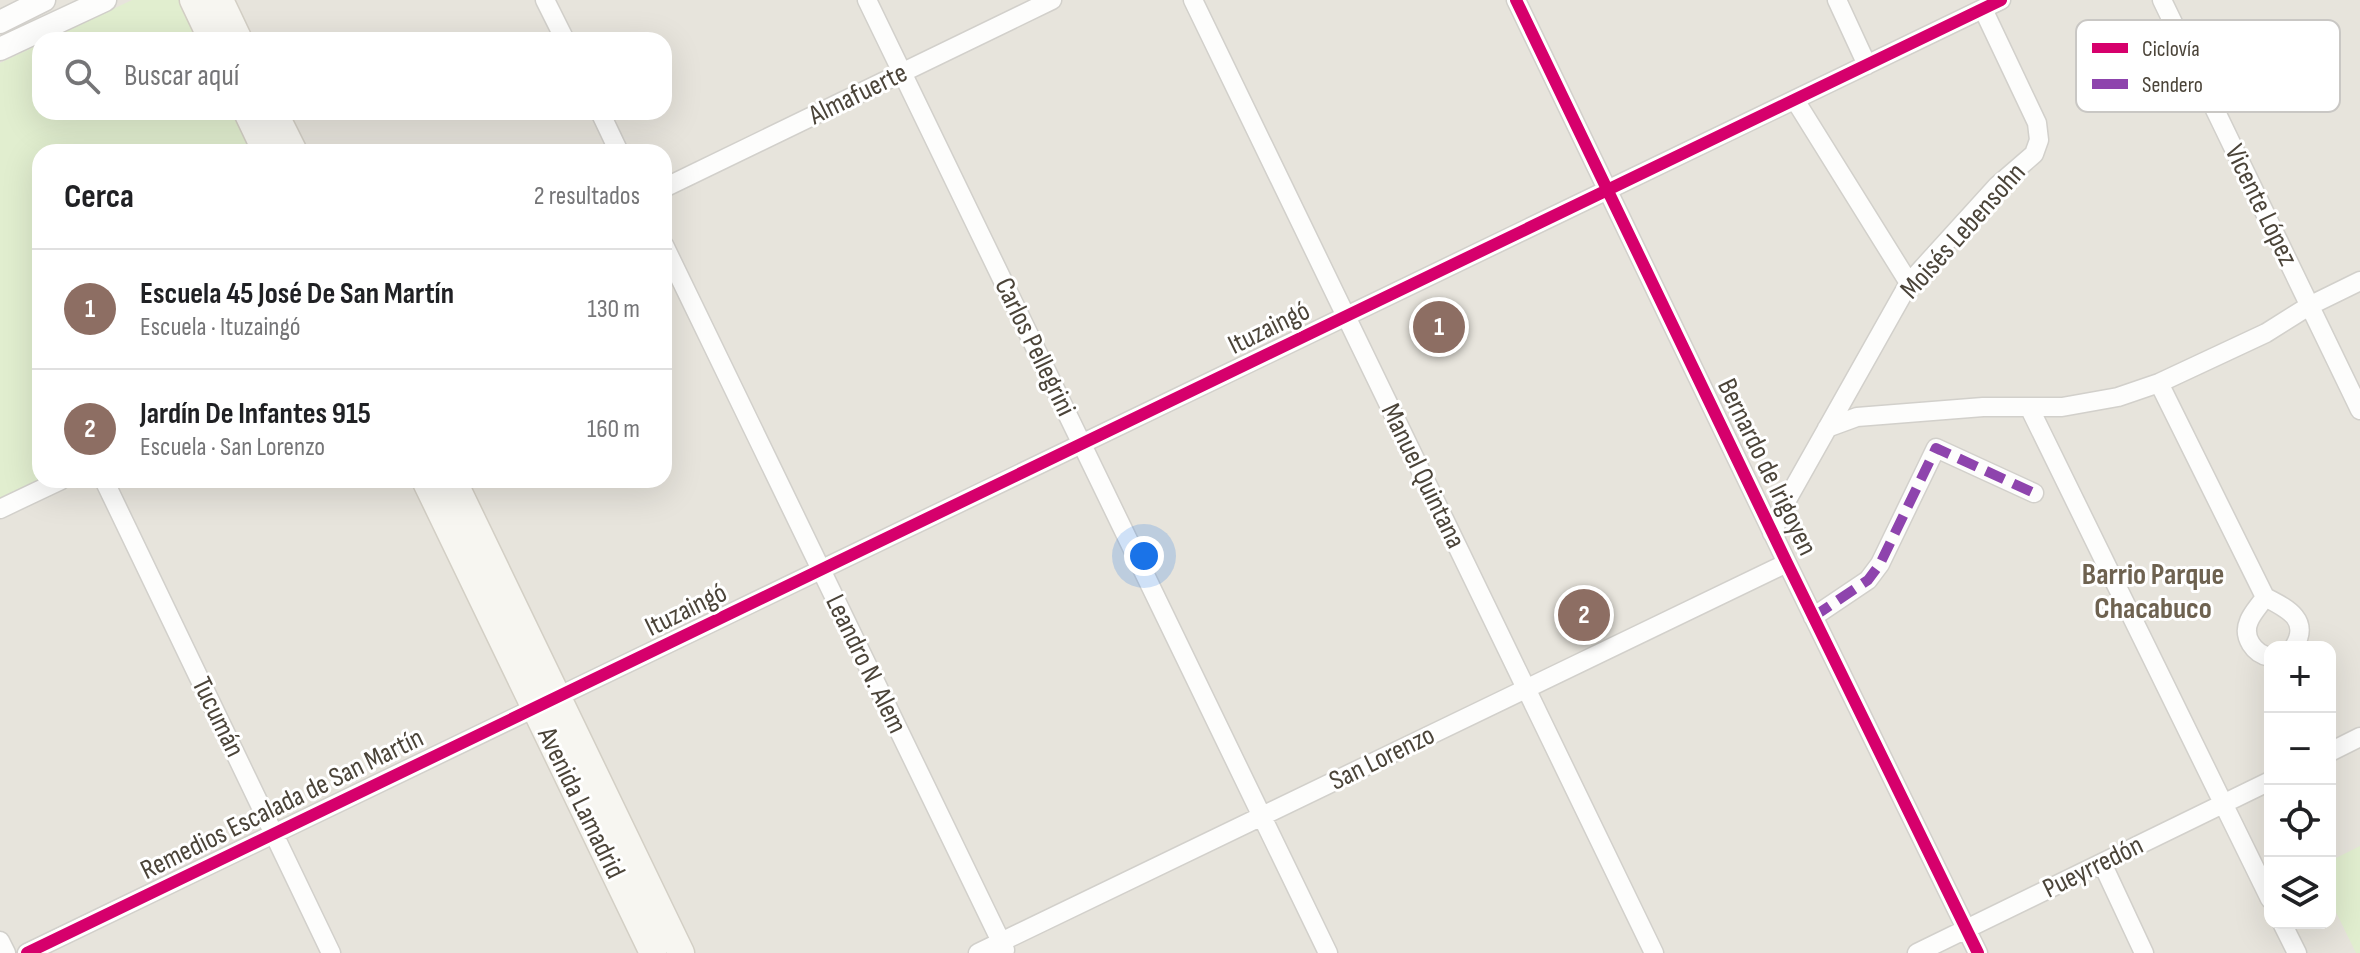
<!DOCTYPE html>
<html lang="es">
<meta charset="utf-8">
<style>
:root{--surface:#fff;--page:#f2f2f2;--text:#202124;--muted:#757577;--line:#e0e0e0;--accent:#0b8043}
body{margin:0;font-family:"Sofia Sans Condensed",sans-serif;background:var(--page);color:var(--text)}
.controls{position:absolute;right:24px;bottom:24px;display:grid;overflow:hidden;border-radius:16px;box-shadow:0 8px 32px #0002}
.controls button{width:72px;height:72px;display:grid;place-items:center;padding:0;border:0;border-bottom:2px solid var(--line);background:var(--surface);color:var(--text);font:40px sans-serif}
.you{position:absolute;left:1144px;top:556px;width:28px;height:28px;margin:-20px;border:6px solid #fff;border-radius:50%;background:#1a73e8;box-shadow:0 0 0 12px #1a73e833}
.badge{display:grid;place-items:center;width:52px;height:52px;border-radius:50%;background:var(--accent);color:#fff;font-size:26px;font-weight:700}
.pin{position:absolute;translate:-50% -50%;border:4px solid #fff;box-shadow:0 2px 8px #0006}
.list{margin:0;padding:0;list-style:none}
h2{display:flex;justify-content:space-between;align-items:center;height:104px;margin:0;padding:0 32px;font-size:34px}
h2 small{font-size:26px;font-weight:400;color:var(--muted)}
.list li{display:grid;grid-template-columns:52px 1fr auto;gap:24px;align-items:center;box-sizing:border-box;height:120px;padding:0 32px;border-top:2px solid var(--line)}
.list b{display:block;font-size:30px;white-space:nowrap}
.list p{margin:0;font-size:26px;white-space:nowrap;color:var(--muted)}
.list em{font-size:26px;font-style:normal;color:var(--muted)}
.icon{flex:none;width:44px;height:44px;fill:none;stroke:currentColor;stroke-width:2;stroke-linecap:round;stroke-linejoin:round}
.map{position:relative;flex:none;width:2360px;height:953px;overflow:hidden}
.search{position:absolute;background:var(--surface);box-shadow:0 8px 32px #0002;left:32px;top:32px;width:640px;height:88px;display:flex;align-items:center;gap:20px;box-sizing:border-box;padding:0 28px;border-radius:24px;color:var(--muted);font-size:30px}
.panel{position:absolute;background:var(--surface);box-shadow:0 8px 32px #0002;left:32px;top:144px;width:640px;height:344px;border-radius:24px}
.map>svg:first-child{display:block}
</style>
<div class="map">
<svg width="2360" height="953" viewBox="0 0 2360 953">
<rect width="100%" height="100%" fill="#f4f2ee"/>
<path fill="#e7e4dc" fill-rule="evenodd" d="M 0,0 L 2360,0 L 2360,953 L 0,953 ZM 40,40 L 664,40 L 664,112 L 40,112 ZM 40,152 L 664,152 L 664,480 L 40,480 ZM 2270,647 L 2330,647 L 2330,923 L 2270,923 Z"/>
<path fill="#e1eecf" d="M 132,0 L 182,0 L 200,40 L 48,40 Z
M 40,44 L 40,112 L 234,112 L 253,152 L 40,152 L 40,479 L 0,498 L 0,63 Z
M 2360,846 L 2360,953 L 2356,953 L 2330,900 L 2330,861 Z"/>
<g fill="none" stroke-linecap="round" stroke-linejoin="round">
<g stroke="#d2d0cb" stroke-width="21">
<path id="minor" d="M 545,0 L 565,40
M 867,0 L 1328,953
M 1193,0 L 1654,953
M 1516,0 L 1787,563 L 1978,953
M 1837,0 L 1867,65
M 2162,0 L 2360,410
M 1795,100 L 1909,283
M 600,112 L 619,152
M 664,188 L 1052,0
M 664,245 L 1005,950
M 2159,383 L 2265,597 C 2286,608 2311,619 2294,647
M 2029,407 L 2270,899
M 1827,428 L 1857,417 L 1983,407 L 2062,407 L 2118,397 L 2159,383 L 2266,333 L 2309,306 L 2360,281
M 104,480 L 331,953
M 0,509 L 61,480
M 1772,533 L 1788,498 L 1909,283 L 1997,186 L 2034,154 L 2039,140 L 2037,123 L 1983,9
M 2265,597 C 2260,605 2252,613 2249,621 C 2242,637 2254,654 2270,657
M 1813,617 L 1868,580 L 1880,564 L 1936,448 L 2034,493
M 2330,752 L 2360,737
M 2102,863 L 2144,953
M 2282,923 L 2297,953
M 0,941 L 6,953
M 27,953 L 2001,0
M 978,953 L 1787,563
M 1917,953 L 2270,781"/>
</g>
<g stroke="#d2d0cb" stroke-width="25">
<path id="tertiary" d="M 0,22 L 44,0
M 0,49 L 105,0"/>
</g>
<g stroke="#d3cfc5" stroke-width="29">
<path id="secondary" d="M 193,0 L 212,40
M 220,0 L 239,40
M 247,112 L 266,152
M 274,112 L 294,152
M 425,480 L 653,953
M 453,480 L 681,953"/>
</g>
<use href="#minor" stroke="#fdfdfc" stroke-width="18"/>
<use href="#tertiary" stroke="#fdfdfc" stroke-width="22"/>
<use href="#secondary" stroke="#f7f6f1" stroke-width="26"/>
<path stroke="#8e44ad" stroke-width="10" stroke-dasharray="20 10" stroke-linecap="butt" d="M 1813,617 L 1868,580 L 1880,564 L 1936,448 L 2034,493"/>
<g stroke="#fff" stroke-width="17">
<path id="cycleway" d="M 1516,0 L 1787,563 L 1978,953
M 27,953 L 2001,0"/>
</g>
<use href="#cycleway" stroke="#d6006c" stroke-width="12"/>
</g>
<g text-anchor="middle" dominant-baseline="central" stroke-width="6" stroke-linejoin="round" paint-order="stroke">
<g font-size="28" fill="#4b4439" stroke="#fff">
<text transform="translate(858 94) rotate(-26)">Almafuerte</text>
<text transform="translate(2261 205) rotate(64)">Vicente López</text>
<text transform="translate(1963 231) rotate(-48)">Moisés Lebensohn</text>
<text transform="translate(1269 328) rotate(-26)">Ituzaingó</text>
<text transform="translate(1035 347) rotate(64)">Carlos Pellegrini</text>
<text transform="translate(1767 467) rotate(64)">Bernardo de Irigoyen</text>
<text transform="translate(1423 476) rotate(64)">Manuel Quintana</text>
<text transform="translate(686 610) rotate(-26)">Ituzaingó</text>
<text transform="translate(866 664) rotate(64)">Leandro N. Alem</text>
<text transform="translate(218 717) rotate(64)">Tucumán</text>
<text transform="translate(1382 758) rotate(-26)">San Lorenzo</text>
<text transform="translate(581 803) rotate(64)">Avenida Lamadrid</text>
<text transform="translate(282 804) rotate(-26)">Remedios Escalada de San Martín</text>
<text transform="translate(2093 867) rotate(-26)">Pueyrredón</text>
</g>
<g font-size="30" font-weight="bold" fill="#6e6250" stroke="#fff">
<text x="2153" y="575">Barrio Parque<tspan x="2153" dy="34">Chacabuco</tspan></text>
</g>
</g>
<rect x="2076" y="20" width="264" height="92" rx="12" fill="#fff" stroke="#c9c7c4" stroke-width="2"/>
<rect x="2092" y="43" width="36" height="10" fill="#d6006c"/>
<rect x="2092" y="79" width="36" height="10" fill="#8e44ad"/>
<g font-size="22" fill="#4b4439">
<text x="2142" y="56">Ciclovía</text>
<text x="2142" y="92">Sendero</text>
</g>
</svg>
<div class="controls">
<button>+</button>
<button>−</button>
<button><svg class="icon" aria-label="locate" viewBox="0 0 24 24"><circle cx="12" cy="12" r="6"/><path d="M12 2v4M12 18v4M2 12h4M18 12h4"/></svg></button>
<button><svg class="icon" aria-label="layers" viewBox="0 0 24 24"><path d="M12 4l9 5-9 5-9-5zM3 14l9 5 9-5"/></svg></button>
</div>
<div class="you"></div>
<div class="pin badge" style="left:1439px;top:327px;background:#8d6e63">1</div>
<div class="pin badge" style="left:1584px;top:615px;background:#8d6e63">2</div>
<div class="search"><svg class="icon" aria-label="search" viewBox="0 0 24 24"><circle cx="10" cy="10" r="6"/><path d="M15 15l6 6"/></svg>Buscar aquí</div>
<section class="panel">
<h2>Cerca<small>2 resultados</small></h2>
<ul class="list">
<li><span class="badge" style="background:#8d6e63">1</span><div><b>Escuela 45 José De San Martín</b><p>Escuela · Ituzaingó</p></div><em>130 m</em></li>
<li><span class="badge" style="background:#8d6e63">2</span><div><b>Jardín De Infantes 915</b><p>Escuela · San Lorenzo</p></div><em>160 m</em></li>
</ul>
</section>
</div>
